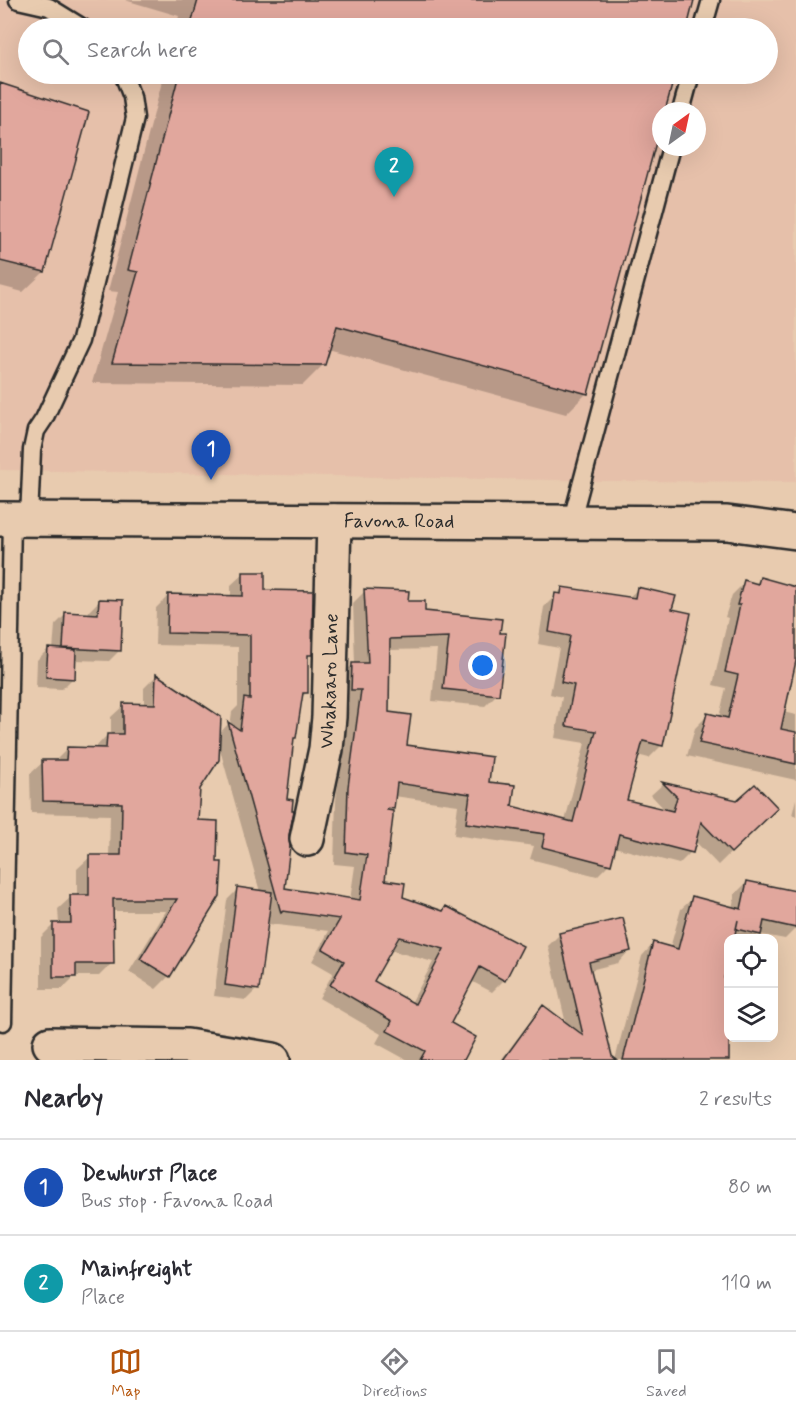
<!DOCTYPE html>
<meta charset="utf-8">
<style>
:root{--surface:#fff;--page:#f2f2f3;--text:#2b2b33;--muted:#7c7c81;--line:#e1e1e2;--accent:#b45309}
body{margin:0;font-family:Mynerve,sans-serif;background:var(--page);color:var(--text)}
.controls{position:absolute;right:18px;bottom:18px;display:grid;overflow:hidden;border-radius:12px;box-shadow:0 6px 24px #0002}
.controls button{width:54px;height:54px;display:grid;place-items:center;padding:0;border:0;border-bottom:2px solid var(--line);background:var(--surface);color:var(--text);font:30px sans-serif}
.compass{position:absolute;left:652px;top:102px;width:54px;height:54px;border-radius:50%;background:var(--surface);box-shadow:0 6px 24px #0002;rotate:33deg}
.you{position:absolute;left:483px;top:666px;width:21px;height:21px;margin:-15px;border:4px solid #fff;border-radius:50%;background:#1a73e8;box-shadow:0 0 0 9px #1a73e833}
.badge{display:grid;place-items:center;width:39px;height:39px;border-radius:50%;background:var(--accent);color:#fff;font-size:20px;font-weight:700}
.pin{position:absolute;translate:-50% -50px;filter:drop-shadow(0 2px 3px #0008)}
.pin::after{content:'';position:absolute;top:32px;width:21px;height:18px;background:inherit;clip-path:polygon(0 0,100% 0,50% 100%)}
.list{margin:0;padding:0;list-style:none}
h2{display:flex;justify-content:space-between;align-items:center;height:78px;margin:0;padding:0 24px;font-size:26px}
h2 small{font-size:20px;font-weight:400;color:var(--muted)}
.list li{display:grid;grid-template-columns:39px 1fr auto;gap:18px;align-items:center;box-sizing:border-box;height:96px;padding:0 24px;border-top:2px solid var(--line)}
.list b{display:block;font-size:22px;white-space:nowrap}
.list p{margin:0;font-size:20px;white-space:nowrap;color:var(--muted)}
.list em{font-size:20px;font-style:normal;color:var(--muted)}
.icon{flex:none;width:33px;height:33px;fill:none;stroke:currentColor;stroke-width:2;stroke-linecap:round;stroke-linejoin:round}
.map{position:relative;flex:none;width:796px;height:1060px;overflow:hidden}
.search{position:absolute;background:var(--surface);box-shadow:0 6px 24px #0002;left:18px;right:18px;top:18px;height:66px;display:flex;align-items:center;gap:15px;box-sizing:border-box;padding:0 21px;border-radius:33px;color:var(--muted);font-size:22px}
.sheet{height:270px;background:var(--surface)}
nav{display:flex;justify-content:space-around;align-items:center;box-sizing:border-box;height:84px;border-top:2px solid var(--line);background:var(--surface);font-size:16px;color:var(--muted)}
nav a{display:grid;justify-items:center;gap:3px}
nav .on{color:var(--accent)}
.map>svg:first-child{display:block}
</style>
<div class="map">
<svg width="796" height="1060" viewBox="0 0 796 1060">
<rect width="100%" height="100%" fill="#e8cbaf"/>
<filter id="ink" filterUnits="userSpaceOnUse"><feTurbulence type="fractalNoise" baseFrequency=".0167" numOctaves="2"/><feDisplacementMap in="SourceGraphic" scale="12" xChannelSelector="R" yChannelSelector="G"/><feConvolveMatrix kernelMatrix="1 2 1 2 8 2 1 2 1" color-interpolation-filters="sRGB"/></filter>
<g filter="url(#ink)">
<path fill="#e6c0aa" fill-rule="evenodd" d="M 0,0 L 796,0 L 796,482 L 606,481 L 0,470 ZM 28,28 L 768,28 L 768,74 L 28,74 ZM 661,111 L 697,111 L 697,147 L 661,147 Z"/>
<path fill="#0003" fill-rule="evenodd" d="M 125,0 L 693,0 L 685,28 L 176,28 L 179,16 Z
M 164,74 L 673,74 L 663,111 L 661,111 L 587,393 L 566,414 L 328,349 L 324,364 L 303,385 L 92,383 L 118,292 L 108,291 Z
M 0,85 L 44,272 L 23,292 L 0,286 Z
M 244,573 L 263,591 L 310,654 L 307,658 L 306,693 L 300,699 L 293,739 L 285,801 L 287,835 L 284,889 L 350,900 L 355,866 L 334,864 L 336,800 L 349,702 L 339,702 L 340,677 L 352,665 L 355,665 L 353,603 L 365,591 L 406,602 L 423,612 L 500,620 L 497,694 L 485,706 L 432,701 L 437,649 L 389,650 L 387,713 L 405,746 L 488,783 L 510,807 L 565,821 L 585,743 L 555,738 L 562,697 L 550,694 L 559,648 L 538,644 L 544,607 L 562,589 L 627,599 L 638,589 L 671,610 L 662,745 L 649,758 L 637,755 L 625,801 L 666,811 L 651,795 L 663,784 L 738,802 L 776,808 L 718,865 L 694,840 L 691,852 L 679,864 L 614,847 L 609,864 L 597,876 L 530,859 L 534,846 L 454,835 L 458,805 L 394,796 L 392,808 L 389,812 L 384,881 L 401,898 L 442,912 L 446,908 L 504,980 L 492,992 L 471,981 L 448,1023 L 462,1060 L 407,1060 L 376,1043 L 381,1034 L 319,998 L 333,973 L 312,961 L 329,931 L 269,924 L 267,916 L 257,989 L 246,1000 L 214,996 L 227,900 L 238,889 L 260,892 L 219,746 L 199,789 L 197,822 L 215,863 L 219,895 L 169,976 L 156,989 L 129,972 L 166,911 L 112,911 L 112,963 L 99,976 L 75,976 L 62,989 L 41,989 L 41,937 L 54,924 L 59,924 L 58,909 L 71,897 L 77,897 L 77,869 L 90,857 L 109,857 L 110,815 L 31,813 L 30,774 L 43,762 L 55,761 L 67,749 L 95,748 L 107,735 L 111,735 L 111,717 L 124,705 L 144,705 L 144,688 L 156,676 L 219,734 L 228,724 L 230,726 L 232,712 L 238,706 L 238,647 L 155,645 L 156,608 L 168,596 L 231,597 L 231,585 ZM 390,950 L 433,962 L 411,1003 L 372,982 Z
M 760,579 L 796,589 L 796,656 L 783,712 L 796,715 L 796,780 L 687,756 L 695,728 L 708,715 L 719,717 L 726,688 L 713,685 L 728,618 L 725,617 L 732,595 L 745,582 L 755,584 Z
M 100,600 L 120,650 L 109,661 L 74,660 L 73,678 L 62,689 L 36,688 L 37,660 L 48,649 L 53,650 L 55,625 L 66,614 L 88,615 L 89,611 Z
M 796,799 L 796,816 L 792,815 Z
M 747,882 L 796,892 L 796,928 L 785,939 L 759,934 L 755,938 L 728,938 L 722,979 L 721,1060 L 615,1060 L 642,956 L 653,944 L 670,948 L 681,909 L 693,898 L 732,908 L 735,894 Z
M 560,934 L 629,951 L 618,963 L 590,970 L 612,1060 L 501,1060 L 532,1019 L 543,1007 L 566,1024 L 548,946 Z"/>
<path fill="#e1a79d" stroke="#2b2b2b" stroke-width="1.5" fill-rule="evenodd" d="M 198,0 L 694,0 L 687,28 L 190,28 Z
M 179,74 L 675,74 L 665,111 L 661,111 L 661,124 L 588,394 L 337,326 L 325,365 L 112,363 L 138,272 L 128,270 Z
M 0,83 L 89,112 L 45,272 L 0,261 Z
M 243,572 L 265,572 L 265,590 L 313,591 L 312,655 L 308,655 L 308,693 L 303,693 L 296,738 L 294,738 L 287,799 L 293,800 L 292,811 L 294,811 L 289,835 L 290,846 L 285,888 L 360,900 L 367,855 L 346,852 L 348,787 L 361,690 L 351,690 L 352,663 L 368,663 L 364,589 L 409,591 L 408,601 L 425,601 L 425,611 L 502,619 L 500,633 L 506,633 L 499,695 L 443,689 L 449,637 L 390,639 L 389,712 L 411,715 L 407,745 L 492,757 L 489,782 L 515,785 L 512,806 L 573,822 L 596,731 L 566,726 L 574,685 L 561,682 L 570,636 L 549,632 L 555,593 L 561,594 L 562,587 L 635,598 L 637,587 L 676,596 L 672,609 L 691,613 L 663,746 L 643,741 L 627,800 L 673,811 L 677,797 L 662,782 L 737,800 L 755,784 L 778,808 L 731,853 L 701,822 L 693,853 L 619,834 L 611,865 L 542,847 L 545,834 L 466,823 L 470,794 L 397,783 L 394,809 L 388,808 L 387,810 L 393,811 L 393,817 L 385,880 L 405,883 L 403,897 L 443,911 L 446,906 L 523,946 L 505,981 L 480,967 L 451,1023 L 476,1037 L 464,1060 L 420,1060 L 425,1051 L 387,1031 L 392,1021 L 330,985 L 344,961 L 323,949 L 340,919 L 283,911 L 281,913 L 228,722 L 240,730 L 244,698 L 250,699 L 250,635 L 167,633 L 168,594 L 243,596 ZM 399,937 L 444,949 L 415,1004 L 374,981 Z
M 760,577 L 796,587 L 796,661 L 781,729 L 796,732 L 796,764 L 699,743 L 707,713 L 728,718 L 738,675 L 725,672 L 740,605 L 737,605 L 744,580 L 758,584 Z
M 99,599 L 123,600 L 121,651 L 63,648 L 65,612 L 98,614 Z
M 48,648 L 76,650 L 75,679 L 46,677 Z
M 156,674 L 221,717 L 219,760 L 200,789 L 198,820 L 218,821 L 217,862 L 222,862 L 220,896 L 170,977 L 140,959 L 177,899 L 113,899 L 114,964 L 76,964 L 76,977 L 53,977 L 53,923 L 71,923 L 70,895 L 89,895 L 89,855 L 121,855 L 122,803 L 43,801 L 42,760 L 66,760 L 67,747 L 106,748 L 107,734 L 123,734 L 123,703 L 155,704 Z
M 747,881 L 796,891 L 796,928 L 764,921 L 761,935 L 736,929 L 738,920 L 734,939 L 729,939 L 729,958 L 724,978 L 729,979 L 729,1060 L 623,1060 L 653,942 L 678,949 L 692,896 L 741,909 Z
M 237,887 L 272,892 L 259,990 L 225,985 Z
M 623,918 L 631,951 L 589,962 L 612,1056 L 617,1060 L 503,1060 L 543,1005 L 583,1035 L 559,933 Z"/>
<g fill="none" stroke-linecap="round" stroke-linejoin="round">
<g stroke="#2b2b2b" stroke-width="21">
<path id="service" d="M 18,0 L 49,7 L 83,28
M 703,28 L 711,0
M 681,111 L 691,74
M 29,519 L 32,450 L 36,431 L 44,419 L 81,340 L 135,118 L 132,97 L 123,74
M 571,523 L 671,147
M 3,1022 L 12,519"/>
</g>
<g stroke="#2b2b2b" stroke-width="38">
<g id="minor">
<path id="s1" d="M 307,839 L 326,749 L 329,717 L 334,521"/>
<path d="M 50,1044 L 187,1046 L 273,1060"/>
</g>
</g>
<g stroke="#2b2b2b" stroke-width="38">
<g id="secondary">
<path id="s2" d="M 0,519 L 727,523 L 796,532"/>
</g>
</g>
<use href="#service" stroke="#e8cbaf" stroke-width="16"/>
<use href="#minor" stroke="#e8cbaf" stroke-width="33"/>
<use href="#secondary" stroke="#e8cbaf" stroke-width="33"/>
</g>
</g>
<g text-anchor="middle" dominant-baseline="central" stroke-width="4.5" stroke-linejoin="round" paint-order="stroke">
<g font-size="20" fill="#2b2b2b" stroke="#e8cbaf">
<text stroke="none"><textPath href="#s2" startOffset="399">Favona Road</textPath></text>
<text stroke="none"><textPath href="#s1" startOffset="160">Whakaaro Lane</textPath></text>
</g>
</g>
</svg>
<div class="controls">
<button><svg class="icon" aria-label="locate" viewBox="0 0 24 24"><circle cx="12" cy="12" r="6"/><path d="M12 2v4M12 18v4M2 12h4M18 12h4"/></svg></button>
<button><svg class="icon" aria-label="layers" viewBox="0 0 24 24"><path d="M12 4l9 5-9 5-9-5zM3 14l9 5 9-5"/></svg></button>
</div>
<svg class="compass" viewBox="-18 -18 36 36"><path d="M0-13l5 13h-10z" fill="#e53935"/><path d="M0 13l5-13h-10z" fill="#7c7c81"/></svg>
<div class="you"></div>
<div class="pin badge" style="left:211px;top:480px;background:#1a4fb4">1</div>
<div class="pin badge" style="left:394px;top:197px;background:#0f9aa8">2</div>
<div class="search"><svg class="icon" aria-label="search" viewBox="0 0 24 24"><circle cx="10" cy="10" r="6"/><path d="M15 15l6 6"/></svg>Search here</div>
</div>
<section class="sheet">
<h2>Nearby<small>2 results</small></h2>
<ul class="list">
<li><span class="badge" style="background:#1a4fb4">1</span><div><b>Dewhurst Place</b><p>Bus stop · Favona Road</p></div><em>80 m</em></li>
<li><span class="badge" style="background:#0f9aa8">2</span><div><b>Mainfreight</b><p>Place</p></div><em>110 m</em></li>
</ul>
</section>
<nav>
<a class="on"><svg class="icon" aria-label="map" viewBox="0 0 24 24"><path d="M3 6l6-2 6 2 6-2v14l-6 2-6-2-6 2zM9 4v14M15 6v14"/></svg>Map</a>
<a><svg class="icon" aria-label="directions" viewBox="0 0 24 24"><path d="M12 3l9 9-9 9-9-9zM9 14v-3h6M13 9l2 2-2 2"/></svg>Directions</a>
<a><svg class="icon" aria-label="saved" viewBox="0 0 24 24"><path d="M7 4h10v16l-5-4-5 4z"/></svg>Saved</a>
</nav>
